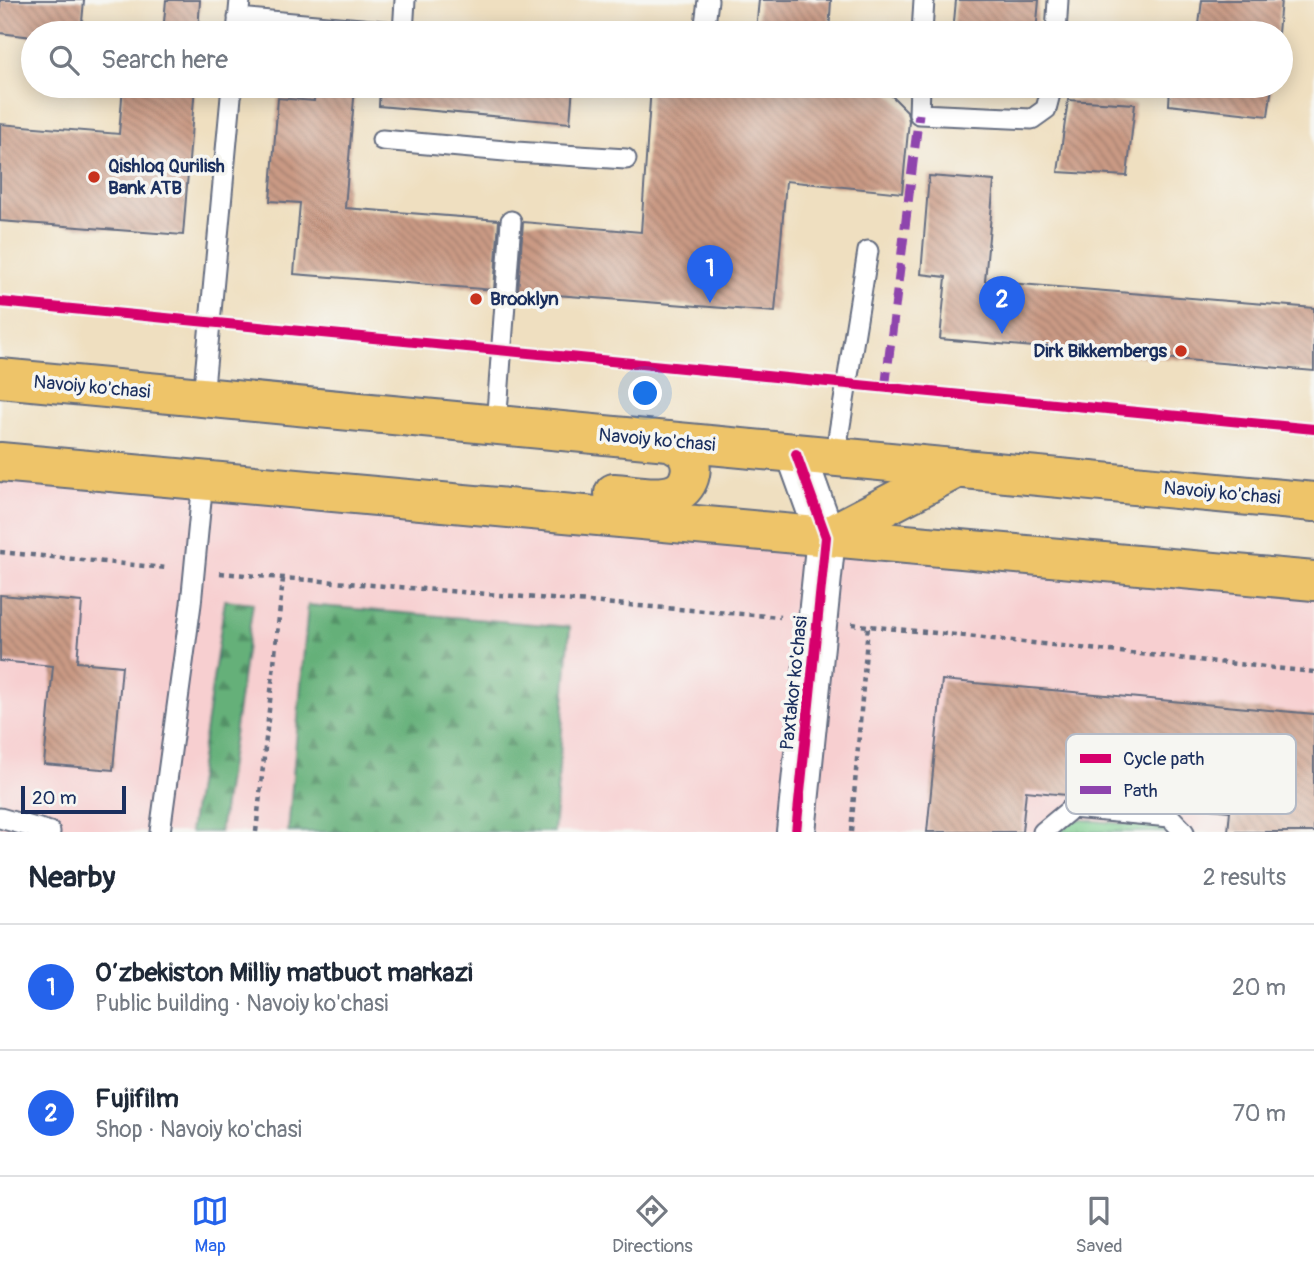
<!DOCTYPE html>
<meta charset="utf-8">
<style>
:root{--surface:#fff;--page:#f6f6f7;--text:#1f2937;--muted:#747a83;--line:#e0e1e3;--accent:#2563eb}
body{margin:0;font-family:Pangolin,sans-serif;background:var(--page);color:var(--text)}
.scale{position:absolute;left:21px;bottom:18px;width:105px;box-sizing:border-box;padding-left:7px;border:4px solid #1b2f5e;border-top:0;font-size:19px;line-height:24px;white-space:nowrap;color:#1b2f5e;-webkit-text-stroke:5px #f6f6f2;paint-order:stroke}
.you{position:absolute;left:646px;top:394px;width:24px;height:24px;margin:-18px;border:5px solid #fff;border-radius:50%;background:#1a73e8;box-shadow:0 0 0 10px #1a73e833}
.badge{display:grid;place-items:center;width:46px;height:46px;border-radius:50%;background:var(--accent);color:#fff;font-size:23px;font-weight:700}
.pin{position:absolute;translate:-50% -58px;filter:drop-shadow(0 2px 4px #0008)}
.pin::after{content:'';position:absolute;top:37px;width:24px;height:21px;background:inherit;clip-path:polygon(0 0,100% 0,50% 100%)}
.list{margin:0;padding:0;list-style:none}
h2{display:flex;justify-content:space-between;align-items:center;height:91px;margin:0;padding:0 28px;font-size:30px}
h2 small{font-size:23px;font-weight:400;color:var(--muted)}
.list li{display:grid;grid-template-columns:46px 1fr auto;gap:21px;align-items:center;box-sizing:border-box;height:126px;padding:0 28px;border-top:2px solid var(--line)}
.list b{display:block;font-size:26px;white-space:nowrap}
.list p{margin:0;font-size:23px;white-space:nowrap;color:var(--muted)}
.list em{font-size:23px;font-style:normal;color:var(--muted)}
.icon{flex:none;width:38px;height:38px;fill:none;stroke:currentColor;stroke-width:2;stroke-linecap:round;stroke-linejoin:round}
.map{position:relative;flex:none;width:1314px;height:832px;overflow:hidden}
.search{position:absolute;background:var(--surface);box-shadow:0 4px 18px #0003;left:21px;right:21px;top:21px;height:77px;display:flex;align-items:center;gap:18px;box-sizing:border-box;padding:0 24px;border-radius:38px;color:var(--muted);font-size:26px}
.sheet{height:343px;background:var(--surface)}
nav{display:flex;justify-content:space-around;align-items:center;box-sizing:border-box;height:98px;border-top:2px solid var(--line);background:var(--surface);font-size:19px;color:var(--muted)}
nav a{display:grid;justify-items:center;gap:4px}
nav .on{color:var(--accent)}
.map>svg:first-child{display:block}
</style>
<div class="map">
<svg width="1314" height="832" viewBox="0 0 1314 832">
<defs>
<pattern id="grass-tufts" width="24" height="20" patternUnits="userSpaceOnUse" patternTransform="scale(1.75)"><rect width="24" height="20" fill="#7ccd8e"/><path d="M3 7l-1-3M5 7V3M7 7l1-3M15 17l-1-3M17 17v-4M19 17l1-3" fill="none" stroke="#6bb07d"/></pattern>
<pattern id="forest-firs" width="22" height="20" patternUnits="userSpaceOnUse" patternTransform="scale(1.75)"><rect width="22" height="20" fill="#65b079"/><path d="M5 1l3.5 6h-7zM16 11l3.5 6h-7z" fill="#529066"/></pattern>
<pattern id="building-back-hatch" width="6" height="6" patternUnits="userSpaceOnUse" patternTransform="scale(1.75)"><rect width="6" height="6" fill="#ca9a84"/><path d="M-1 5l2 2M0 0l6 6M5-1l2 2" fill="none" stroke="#a37e6f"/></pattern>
</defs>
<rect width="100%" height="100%" fill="#f6f6f2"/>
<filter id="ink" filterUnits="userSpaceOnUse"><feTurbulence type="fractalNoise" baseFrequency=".0143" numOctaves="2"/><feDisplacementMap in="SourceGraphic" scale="14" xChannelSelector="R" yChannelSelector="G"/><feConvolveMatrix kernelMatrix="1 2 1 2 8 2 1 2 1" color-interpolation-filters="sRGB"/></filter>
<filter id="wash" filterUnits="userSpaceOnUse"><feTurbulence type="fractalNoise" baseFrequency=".00686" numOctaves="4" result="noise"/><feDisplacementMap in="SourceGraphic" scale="28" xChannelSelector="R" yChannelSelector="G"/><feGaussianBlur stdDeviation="1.57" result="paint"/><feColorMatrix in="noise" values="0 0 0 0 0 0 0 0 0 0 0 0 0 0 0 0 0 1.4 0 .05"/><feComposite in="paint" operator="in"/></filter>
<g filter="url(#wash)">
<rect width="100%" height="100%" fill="#efdfc0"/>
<path fill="#f7cfd0" d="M 0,462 L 1314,581 L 1314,832 L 0,832 Z"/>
<path fill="url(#grass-tufts)" stroke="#4c7e76" stroke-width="2" d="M 1075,819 L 1169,828 L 1172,832 L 1059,832 Z"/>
<path fill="url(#forest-firs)" stroke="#40706c" stroke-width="2" d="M 225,600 L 253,603 L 220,832 L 190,832 Z
M 308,605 L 570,627 L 554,832 L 288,832 Z"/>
<g id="blocks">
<path fill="url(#building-back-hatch)" d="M 0,0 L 84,0 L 81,33 L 33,33 L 33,37 L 0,33 Z
M 166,0 L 200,0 L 198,33 L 163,33 Z
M 759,0 L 831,0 L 829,33 L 756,30 Z
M 956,0 L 1039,0 L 1036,33 L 953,33 Z
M 1202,0 L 1281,0 L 1278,33 L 1198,33 Z
M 123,86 L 195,86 L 183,235 L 0,221 L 0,124 L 119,134 Z
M 315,86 L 355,86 L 345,208 L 499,220 L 494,290 L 294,274 L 300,203 L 270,201 L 278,98 L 314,101 Z
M 380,86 L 573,86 L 570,123 L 379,106 Z
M 651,86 L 882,86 L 907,111 L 909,121 L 902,193 L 786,181 L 775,312 L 518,292 L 523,222 L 641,232 Z
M 1170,86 L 1272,86 L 1268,116 L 1169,105 Z
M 1068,100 L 1135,104 L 1127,176 L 1058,172 Z
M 929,176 L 994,181 L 985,281 L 1314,308 L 1314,371 L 940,339 L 946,277 L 921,274 Z
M 0,595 L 82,602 L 77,662 L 122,666 L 113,770 L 44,764 L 53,666 L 0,661 Z
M 942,680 L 1314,714 L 1314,832 L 1228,832 L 1230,811 L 1026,791 L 1022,832 L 927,832 Z"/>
</g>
</g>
<g filter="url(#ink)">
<use href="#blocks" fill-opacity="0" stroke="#656d80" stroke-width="2"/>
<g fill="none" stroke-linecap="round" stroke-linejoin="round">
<g stroke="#656d80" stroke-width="23">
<path id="service" d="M 238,18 L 406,33
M 237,33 L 240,0
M 403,33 L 405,0
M 704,33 L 708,0
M 922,33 L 924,0
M 1056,33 L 1058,0
M 920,86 L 919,114 L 1032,119 L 1046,109 L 1052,86
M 382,140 L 516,152 L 626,159
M 203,398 L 232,86
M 496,426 L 511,221
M 835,457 L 868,251
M 0,818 L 50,832
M 160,832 L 191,604 L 203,480
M 1043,832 L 1072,808 L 1170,817 L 1184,832"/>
</g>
<g stroke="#656d80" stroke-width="42">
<path id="minor" d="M 796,454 L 826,537 L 796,832"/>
</g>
<g stroke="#656d80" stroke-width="42">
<path id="primary" d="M 0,378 L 1314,502
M 0,462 L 1314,581
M 614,493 C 632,494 659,501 676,493 C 691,486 696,463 684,450 C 680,446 675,444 670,441
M 826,537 L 958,468"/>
</g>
<path stroke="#656d80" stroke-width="4.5" stroke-dasharray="5 5" stroke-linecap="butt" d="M 0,552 L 166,568
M 220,573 L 780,617
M 852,624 L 868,626
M 256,832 L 283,579
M 851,832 L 868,626 L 1314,672"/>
<use href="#service" stroke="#fff" stroke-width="19"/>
<use href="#minor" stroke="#fff" stroke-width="38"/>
<use href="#primary" stroke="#eec469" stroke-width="38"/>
<path stroke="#8e44ad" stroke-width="9" stroke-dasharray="18 9" stroke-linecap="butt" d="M 885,389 L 919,114"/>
<g stroke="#f6f6f2" stroke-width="15">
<path id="cycleway" d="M 0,302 L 1314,429
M 796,454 L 826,537 L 796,832"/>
</g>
<use href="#cycleway" stroke="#d6006c" stroke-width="10"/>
</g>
</g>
<g fill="#c8321e" stroke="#f6f6f2" stroke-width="2.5">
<circle cx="94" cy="177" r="7"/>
<circle cx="476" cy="299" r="7"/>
<circle cx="1181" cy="351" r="7"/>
</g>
<g text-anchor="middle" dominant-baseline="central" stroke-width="7" stroke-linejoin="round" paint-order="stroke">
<g font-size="19" font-weight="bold" fill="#1b2f5e" stroke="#f6f6f2" text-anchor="start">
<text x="108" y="166">Qishloq Qurilish<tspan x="108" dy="22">Bank ATB</tspan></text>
<text x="490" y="299">Brooklyn</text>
<text x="1167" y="351" text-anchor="end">Dirk Bikkembergs</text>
</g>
<g font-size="19" fill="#1b2f5e" stroke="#f6f6f2">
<text transform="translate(92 387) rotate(5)">Navoiy ko'chasi</text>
<text transform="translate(657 440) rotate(5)">Navoiy ko'chasi</text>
<text transform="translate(1222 493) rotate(5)">Navoiy ko'chasi</text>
<text transform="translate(794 683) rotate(-84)">Paxtakor ko'chasi</text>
</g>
</g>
<rect x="1066" y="734" width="230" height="80" rx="10" fill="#f6f6f2" stroke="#b4bac6" stroke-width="2"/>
<rect x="1080" y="754" width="31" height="9" fill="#d6006c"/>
<rect x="1080" y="786" width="31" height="8" fill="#8e44ad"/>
<g font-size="19" fill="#1b2f5e">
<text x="1123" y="765">Cycle path</text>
<text x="1123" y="797">Path</text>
</g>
</svg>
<div class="scale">20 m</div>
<div class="you"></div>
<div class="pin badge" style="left:710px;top:303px">1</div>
<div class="pin badge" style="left:1002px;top:334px">2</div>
<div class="search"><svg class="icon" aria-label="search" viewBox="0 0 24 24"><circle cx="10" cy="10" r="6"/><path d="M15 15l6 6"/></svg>Search here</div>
</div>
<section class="sheet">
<h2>Nearby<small>2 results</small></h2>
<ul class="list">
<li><span class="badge">1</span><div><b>O‘zbekiston Milliy matbuot markazi</b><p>Public building · Navoiy ko'chasi</p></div><em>20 m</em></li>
<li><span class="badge">2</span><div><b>Fujifilm</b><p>Shop · Navoiy ko'chasi</p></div><em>70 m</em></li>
</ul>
</section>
<nav>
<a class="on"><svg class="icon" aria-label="map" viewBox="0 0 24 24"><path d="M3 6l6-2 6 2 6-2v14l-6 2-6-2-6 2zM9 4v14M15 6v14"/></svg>Map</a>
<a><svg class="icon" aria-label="directions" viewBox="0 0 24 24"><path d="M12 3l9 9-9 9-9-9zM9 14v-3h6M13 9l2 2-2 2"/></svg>Directions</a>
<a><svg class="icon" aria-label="saved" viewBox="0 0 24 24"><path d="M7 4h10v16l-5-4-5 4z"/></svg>Saved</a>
</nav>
